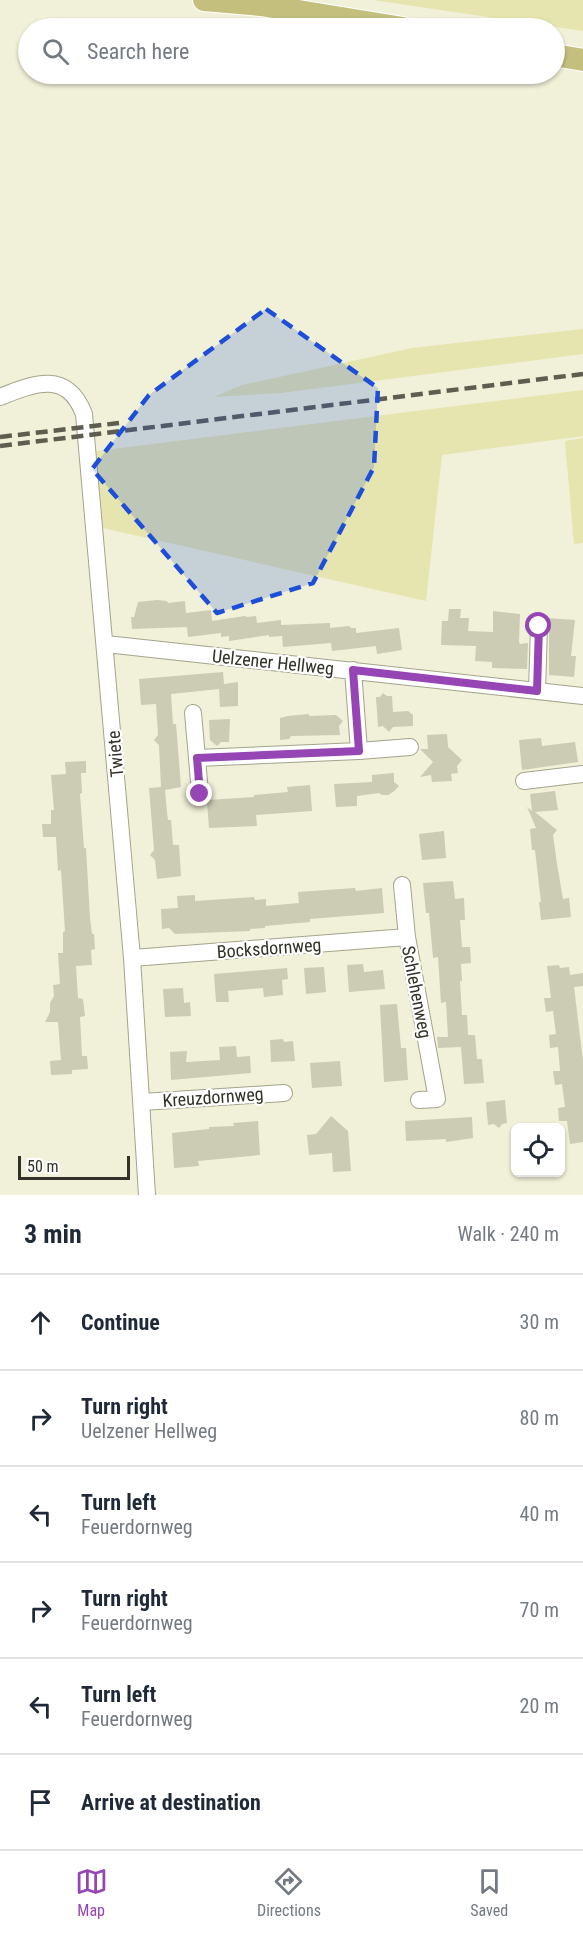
<!DOCTYPE html>
<meta charset="utf-8">
<style>
:root{--surface:#fff;--page:#f6f6f7;--text:#1f2937;--muted:#747a83;--line:#e0e1e3;--accent:#9645b5}
body{margin:0;font-family:"Roboto Condensed",sans-serif;background:var(--page);color:var(--text)}
.controls{position:absolute;right:18px;bottom:18px;display:grid;overflow:hidden;border-radius:9px;box-shadow:0 2px 4px #0004}
.controls button{width:54px;height:54px;display:grid;place-items:center;padding:0;border:0;border-bottom:2px solid var(--line);background:var(--surface);color:var(--text);font:30px sans-serif}
.scale{position:absolute;left:18px;bottom:15px;width:112px;box-sizing:border-box;padding-left:6px;border:3px solid #323228;border-top:0;font-size:16px;line-height:21px;white-space:nowrap;color:#323228;-webkit-text-stroke:4px #fff;paint-order:stroke}
.stop{position:absolute;width:18px;height:18px;margin:-14px;border:4px solid #9645b5;border-radius:50%;background:#fff}
.stop.end{background:#9645b5;border-color:#fff;box-shadow:0 2px 6px #0008}
.list{margin:0;padding:0;list-style:none}
h2{display:flex;justify-content:space-between;align-items:center;height:78px;margin:0;padding:0 24px;font-size:26px}
h2 small{font-size:20px;font-weight:400;color:var(--muted)}
.list li{display:grid;grid-template-columns:39px 1fr auto;gap:18px;align-items:center;box-sizing:border-box;height:96px;padding:0 24px;border-top:2px solid var(--line)}
.list b{display:block;font-size:22px;white-space:nowrap}
.list p{margin:0;font-size:20px;white-space:nowrap;color:var(--muted)}
.list em{font-size:20px;font-style:normal;color:var(--muted)}
.icon{flex:none;width:33px;height:33px;fill:none;stroke:currentColor;stroke-width:2;stroke-linecap:round;stroke-linejoin:round}
.map{position:relative;flex:none;width:583px;height:1195px;overflow:hidden}
.search{position:absolute;background:var(--surface);box-shadow:0 2px 4px #0004;left:18px;right:18px;top:18px;height:66px;display:flex;align-items:center;gap:15px;box-sizing:border-box;padding:0 21px;border-radius:33px;color:var(--muted);font-size:22px}
.sheet{height:654px;background:var(--surface)}
nav{display:flex;justify-content:space-around;align-items:center;box-sizing:border-box;height:84px;border-top:2px solid var(--line);background:var(--surface);font-size:16px;color:var(--muted)}
nav a{display:grid;justify-items:center;gap:3px}
nav .on{color:var(--accent)}
.map>svg:first-child{display:block}
</style>
<div class="map">
<svg width="583" height="1195" viewBox="0 0 583 1195">
<rect width="100%" height="100%" fill="#f1f0d8"/>
<path fill="#e6e4af" d="M 373,0 L 583,0 L 583,31 Z
M 583,329 L 583,354 L 281,393 L 214,397 L 242,385 L 412,348 Z
M 583,390 L 583,436 L 442,455 L 426,601 L 94,526 L 89,452 Z
M 583,438 L 583,543 L 574,544 L 565,441 Z"/>
<path fill="#cccbb3" d="M 157,600 L 167,601 L 168,603 L 185,601 L 186,613 L 211,610 L 212,621 L 245,616 L 247,617 L 256,616 L 257,623 L 281,620 L 281,625 L 330,623 L 330,628 L 349,626 L 351,628 L 356,628 L 356,633 L 399,628 L 402,650 L 377,654 L 376,646 L 332,651 L 331,643 L 283,647 L 282,636 L 269,637 L 269,635 L 229,641 L 229,636 L 221,637 L 221,633 L 188,637 L 187,627 L 132,629 L 131,617 L 134,617 L 138,602 Z
M 449,609 L 461,609 L 460,618 L 469,618 L 468,631 L 493,632 L 493,611 L 520,614 L 519,642 L 520,644 L 528,643 L 527,669 L 492,668 L 492,662 L 475,661 L 476,646 L 441,645 L 442,621 L 448,621 Z
M 547,618 L 575,620 L 571,656 L 576,656 L 574,677 L 549,675 L 549,626 Z
M 223,672 L 224,684 L 238,682 L 238,706 L 220,707 L 219,689 L 171,694 L 173,724 L 176,724 L 181,787 L 165,790 L 167,812 L 168,820 L 171,820 L 173,845 L 179,845 L 181,876 L 157,879 L 155,860 L 150,855 L 154,850 L 149,788 L 161,787 L 159,745 L 154,740 L 158,735 L 156,704 L 141,705 L 139,679 Z
M 383,693 L 387,696 L 392,696 L 393,712 L 408,711 L 413,715 L 413,726 L 393,727 L 389,732 L 383,726 L 378,727 L 376,697 L 380,697 Z
M 309,714 L 309,716 L 336,715 L 343,721 L 339,726 L 340,735 L 291,736 L 289,739 L 280,740 L 280,718 L 288,716 Z
M 230,719 L 229,742 L 221,742 L 217,746 L 210,740 L 209,720 Z
M 447,734 L 448,747 L 462,760 L 457,766 L 458,773 L 451,774 L 452,781 L 432,782 L 431,775 L 420,777 L 433,762 L 420,749 L 428,749 L 427,735 Z
M 541,738 L 542,746 L 575,742 L 578,762 L 522,770 L 519,740 Z
M 86,761 L 86,773 L 81,773 L 82,793 L 80,794 L 84,848 L 86,848 L 90,918 L 92,934 L 94,934 L 95,949 L 91,950 L 92,965 L 76,966 L 78,998 L 83,999 L 85,1016 L 80,1017 L 82,1056 L 87,1056 L 88,1069 L 72,1070 L 72,1074 L 51,1075 L 50,1061 L 61,1060 L 58,1022 L 45,1022 L 50,1012 L 50,1003 L 54,996 L 53,985 L 60,984 L 58,953 L 63,953 L 63,932 L 65,931 L 61,870 L 58,871 L 56,837 L 43,837 L 42,824 L 51,824 L 51,810 L 54,810 L 51,775 L 66,774 L 65,762 Z
M 394,773 L 394,782 L 399,786 L 393,792 L 388,795 L 382,795 L 379,793 L 357,796 L 357,806 L 336,807 L 334,784 L 372,782 L 372,775 Z
M 310,785 L 312,811 L 256,815 L 257,826 L 209,828 L 207,802 L 208,800 L 254,797 L 254,795 L 288,792 L 287,787 Z
M 555,791 L 558,810 L 535,812 L 557,830 L 553,835 L 557,864 L 563,899 L 569,898 L 571,917 L 541,920 L 539,902 L 541,902 L 535,850 L 532,850 L 530,829 L 536,828 L 527,807 L 532,811 L 530,794 Z
M 444,831 L 446,858 L 422,860 L 419,834 Z
M 453,881 L 455,899 L 464,898 L 465,920 L 460,920 L 462,947 L 470,947 L 471,963 L 461,964 L 462,981 L 460,981 L 462,1015 L 467,1015 L 468,1035 L 475,1035 L 477,1059 L 482,1059 L 484,1083 L 464,1084 L 461,1047 L 438,1048 L 438,1045 L 437,1037 L 448,1037 L 446,1002 L 441,1003 L 438,957 L 433,958 L 429,913 L 426,913 L 423,883 Z
M 355,888 L 356,891 L 382,888 L 384,913 L 310,919 L 310,922 L 265,926 L 265,928 L 250,929 L 250,931 L 175,934 L 169,928 L 162,929 L 161,909 L 178,908 L 177,896 L 195,895 L 195,901 L 254,897 L 255,900 L 266,899 L 266,906 L 299,903 L 298,892 Z
M 363,964 L 364,972 L 383,970 L 385,989 L 349,992 L 347,965 Z
M 559,965 L 560,968 L 569,967 L 570,975 L 583,973 L 583,986 L 574,987 L 583,1061 L 583,1142 L 570,1144 L 567,1121 L 559,1121 L 558,1108 L 565,1107 L 562,1084 L 555,1085 L 553,1071 L 560,1071 L 558,1047 L 550,1048 L 549,1035 L 556,1034 L 553,1011 L 546,1012 L 544,998 L 551,998 L 547,966 Z
M 324,967 L 326,992 L 306,994 L 304,968 Z
M 287,968 L 288,979 L 282,980 L 283,995 L 264,997 L 263,988 L 228,991 L 229,1002 L 216,1002 L 214,974 Z
M 183,988 L 184,1003 L 190,1002 L 191,1016 L 165,1017 L 163,989 Z
M 397,1004 L 401,1048 L 406,1048 L 408,1080 L 384,1082 L 380,1005 Z
M 283,1039 L 284,1042 L 293,1041 L 295,1061 L 271,1062 L 270,1040 Z
M 236,1046 L 237,1057 L 250,1056 L 251,1073 L 171,1080 L 170,1052 L 187,1051 L 186,1062 L 220,1060 L 219,1047 Z
M 340,1061 L 342,1086 L 312,1088 L 310,1063 Z
M 505,1100 L 507,1123 L 502,1124 L 499,1128 L 494,1124 L 488,1125 L 486,1102 Z
M 331,1116 L 348,1131 L 351,1171 L 333,1172 L 332,1153 L 309,1155 L 307,1135 L 316,1134 Z
M 472,1117 L 473,1138 L 446,1142 L 446,1139 L 406,1141 L 405,1121 Z
M 258,1121 L 260,1155 L 198,1161 L 199,1166 L 174,1168 L 172,1133 L 209,1129 L 209,1127 L 234,1126 L 233,1123 Z"/>
<g fill="none" stroke-linecap="round" stroke-linejoin="round">
<g stroke="#a4a48d" stroke-width="18">
<path id="minor" d="M 0,397 C 35,383 67,370 84,414 L 132,958 L 147,1195
M 106,644 L 583,696
M 537,691 L 539,626
M 193,713 L 197,758 L 359,751 L 353,670
M 359,751 L 410,747
M 197,758 L 200,794
M 524,781 L 583,774
M 402,885 L 407,937 L 437,1099 L 419,1100
M 132,958 L 407,937
M 142,1102 L 284,1093"/>
</g>
<g stroke="#fff" stroke-width="24">
<path id="major" d="M 204,0 L 261,5 L 403,28
M 554,55 L 583,60"/>
</g>
<use href="#minor" stroke="#fff" stroke-width="16"/>
<use href="#major" stroke="#c4bf7c" stroke-width="22"/>
<path stroke="#5d5d50" stroke-width="4.5" stroke-dasharray="12 6" stroke-linecap="butt" d="M 0,437 L 119,423
M 0,446 L 583,374"/>
</g>
<g fill="none" stroke-linecap="round" stroke-linejoin="round">
<path stroke="#9645b5" stroke-width="8" d="M 200,794 L 197,758 L 359,751 L 353,670 L 537,691 L 539,626"/>
</g>
<path fill="#1d4ed8" fill-opacity="0.2" stroke="#1d4ed8" stroke-width="4.5" stroke-dasharray="12 8" stroke-linejoin="round" d="M 266,309 L 378,388 L 374,467 L 313,583 L 217,613 L 92,469 L 149,395 Z"/>
<g text-anchor="middle" dominant-baseline="central" stroke-width="4.5" stroke-linejoin="round" paint-order="stroke">
<g font-size="18" fill="#323228" stroke="#fff">
<text transform="translate(273 662) rotate(6)">Uelzener Hellweg</text>
<text transform="translate(115 754) rotate(-95)">Twiete</text>
<text transform="translate(269 948) rotate(-4)">Bocksdornweg</text>
<text transform="translate(417 992) rotate(79)">Schlehenweg</text>
<text transform="translate(213 1097) rotate(-4)">Kreuzdornweg</text>
</g>
</g>
</svg>
<div class="controls">
<button><svg class="icon" aria-label="locate" viewBox="0 0 24 24"><circle cx="12" cy="12" r="6"/><path d="M12 2v4M12 18v4M2 12h4M18 12h4"/></svg></button>
</div>
<div class="scale">50 m</div>
<div class="stop" style="left:539px;top:626px"></div>
<div class="stop end" style="left:200px;top:794px"></div>
<div class="search"><svg class="icon" aria-label="search" viewBox="0 0 24 24"><circle cx="10" cy="10" r="6"/><path d="M15 15l6 6"/></svg>Search here</div>
</div>
<section class="sheet">
<h2>3 min<small>Walk · 240 m</small></h2>
<ul class="list">
<li><svg class="icon" aria-label="ahead" viewBox="0 0 24 24"><path d="M12 20V5M6 11l6-6 6 6"/></svg><div><b>Continue</b></div><em>30 m</em></li>
<li><svg class="icon" aria-label="right" viewBox="0 0 24 24"><path d="M7 20v-9h11M14 6l5 5-5 5"/></svg><div><b>Turn right</b><p>Uelzener Hellweg</p></div><em>80 m</em></li>
<li><svg class="icon" aria-label="left" viewBox="0 0 24 24"><path d="M17 20v-9H6M10 6l-5 5 5 5"/></svg><div><b>Turn left</b><p>Feuerdornweg</p></div><em>40 m</em></li>
<li><svg class="icon" aria-label="right" viewBox="0 0 24 24"><path d="M7 20v-9h11M14 6l5 5-5 5"/></svg><div><b>Turn right</b><p>Feuerdornweg</p></div><em>70 m</em></li>
<li><svg class="icon" aria-label="left" viewBox="0 0 24 24"><path d="M17 20v-9H6M10 6l-5 5 5 5"/></svg><div><b>Turn left</b><p>Feuerdornweg</p></div><em>20 m</em></li>
<li><svg class="icon" aria-label="arrive" viewBox="0 0 24 24"><path d="M6 21V4h12l-3 4 3 4H6"/></svg><div><b>Arrive at destination</b></div></li>
</ul>
</section>
<nav>
<a class="on"><svg class="icon" aria-label="map" viewBox="0 0 24 24"><path d="M3 6l6-2 6 2 6-2v14l-6 2-6-2-6 2zM9 4v14M15 6v14"/></svg>Map</a>
<a><svg class="icon" aria-label="directions" viewBox="0 0 24 24"><path d="M12 3l9 9-9 9-9-9zM9 14v-3h6M13 9l2 2-2 2"/></svg>Directions</a>
<a><svg class="icon" aria-label="saved" viewBox="0 0 24 24"><path d="M7 4h10v16l-5-4-5 4z"/></svg>Saved</a>
</nav>
